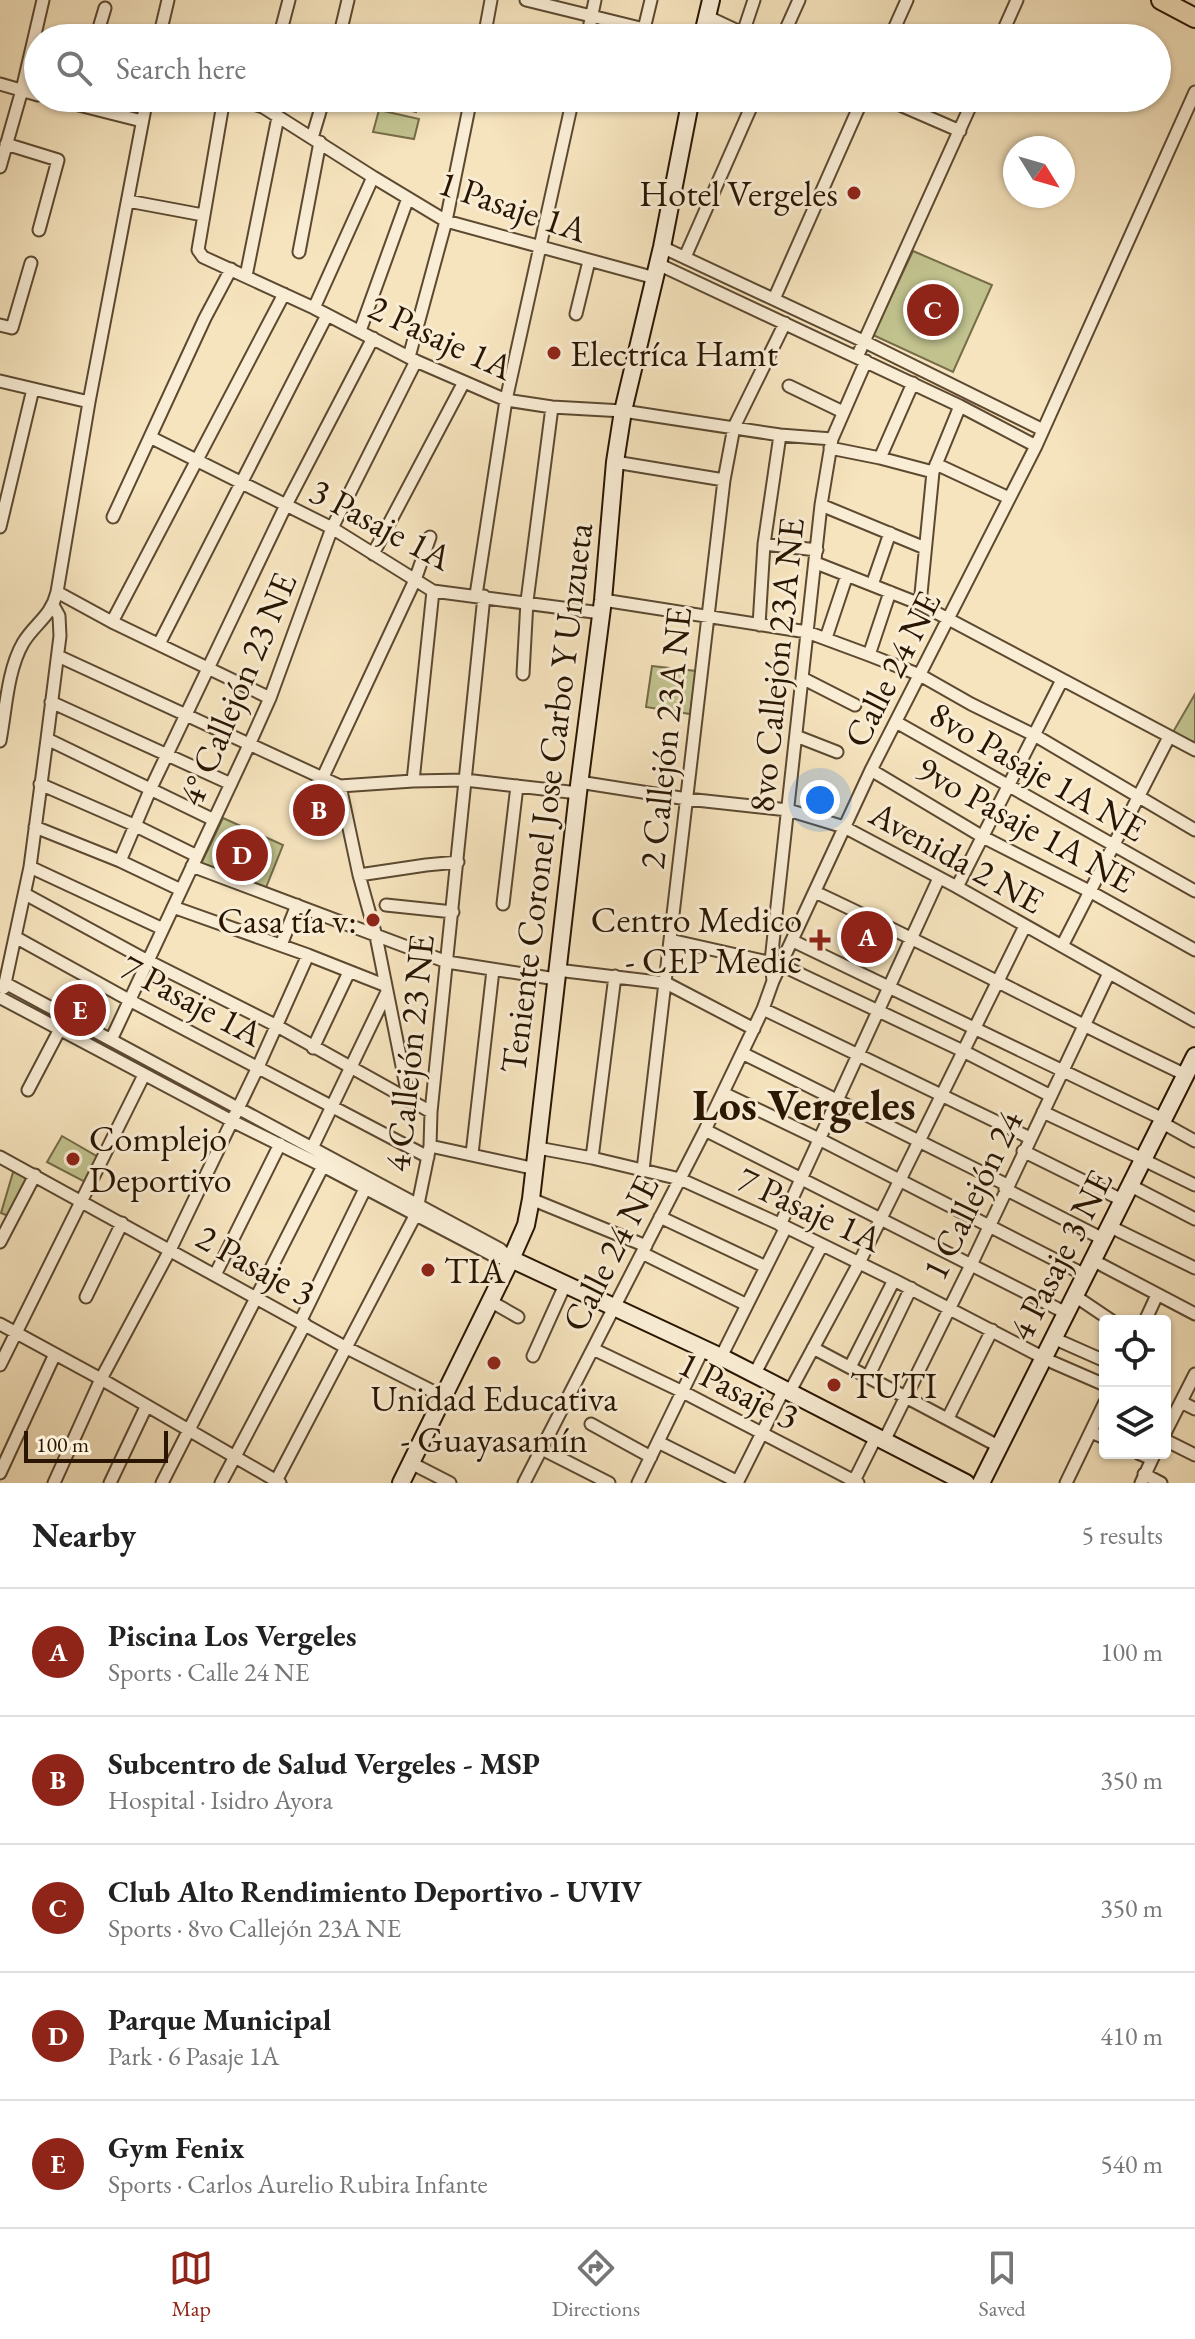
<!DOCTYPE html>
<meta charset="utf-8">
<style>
:root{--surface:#fff;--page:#f6f6f6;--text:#222;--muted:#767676;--line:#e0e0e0;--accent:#8f2418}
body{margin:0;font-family:"EB Garamond",serif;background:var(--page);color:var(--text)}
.controls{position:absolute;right:24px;bottom:24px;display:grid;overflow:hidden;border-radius:8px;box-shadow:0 2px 6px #0004}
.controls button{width:72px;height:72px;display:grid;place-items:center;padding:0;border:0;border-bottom:2px solid var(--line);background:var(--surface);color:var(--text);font:40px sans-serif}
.compass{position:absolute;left:1003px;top:136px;width:72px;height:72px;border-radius:50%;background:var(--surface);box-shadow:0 2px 6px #0004;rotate:127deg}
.scale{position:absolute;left:24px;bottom:20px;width:144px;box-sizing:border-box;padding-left:8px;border:4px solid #291501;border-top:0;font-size:22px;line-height:28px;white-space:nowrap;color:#291501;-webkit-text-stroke:6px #f9edd5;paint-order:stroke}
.you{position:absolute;left:820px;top:800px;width:28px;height:28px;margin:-20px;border:6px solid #fff;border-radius:50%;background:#1a73e8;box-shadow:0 0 0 12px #1a73e833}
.badge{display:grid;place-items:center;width:52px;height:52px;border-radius:50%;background:var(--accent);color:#fff;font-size:26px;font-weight:700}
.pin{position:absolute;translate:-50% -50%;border:4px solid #fff;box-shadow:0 2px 8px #0006}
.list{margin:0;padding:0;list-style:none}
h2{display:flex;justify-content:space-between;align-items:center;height:104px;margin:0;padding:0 32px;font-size:34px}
h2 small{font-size:26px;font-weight:400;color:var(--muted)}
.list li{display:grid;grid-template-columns:52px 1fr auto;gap:24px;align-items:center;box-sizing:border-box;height:128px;padding:0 32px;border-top:2px solid var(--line)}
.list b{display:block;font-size:30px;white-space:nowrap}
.list p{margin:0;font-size:26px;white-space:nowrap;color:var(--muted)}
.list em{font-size:26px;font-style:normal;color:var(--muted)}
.icon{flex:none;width:44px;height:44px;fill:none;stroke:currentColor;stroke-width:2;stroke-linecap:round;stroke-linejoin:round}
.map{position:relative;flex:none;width:1195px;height:1483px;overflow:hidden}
.search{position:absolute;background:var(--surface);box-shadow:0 2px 6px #0004;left:24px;right:24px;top:24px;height:88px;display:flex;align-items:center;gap:20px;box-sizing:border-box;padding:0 28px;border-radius:44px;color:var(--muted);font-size:30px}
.sheet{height:744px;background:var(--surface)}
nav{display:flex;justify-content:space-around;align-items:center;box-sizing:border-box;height:112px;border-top:2px solid var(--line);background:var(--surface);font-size:22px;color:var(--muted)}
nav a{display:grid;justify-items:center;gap:4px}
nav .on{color:var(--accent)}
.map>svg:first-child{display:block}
</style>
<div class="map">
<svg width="1195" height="1483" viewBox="0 0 1195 1483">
<rect width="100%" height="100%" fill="#f6e4be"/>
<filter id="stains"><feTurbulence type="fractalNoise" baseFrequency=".0025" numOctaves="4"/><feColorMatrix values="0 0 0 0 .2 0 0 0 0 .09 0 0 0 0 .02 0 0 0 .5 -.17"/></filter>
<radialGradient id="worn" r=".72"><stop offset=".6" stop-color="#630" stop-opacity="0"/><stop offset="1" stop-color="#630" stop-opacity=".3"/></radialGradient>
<path fill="#c1c28e" stroke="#756c48" stroke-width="2" d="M 384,27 L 433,38 L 381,38 Z
M 365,98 L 420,98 L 416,112 L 365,100 Z
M 379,110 L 419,119 L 414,139 L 373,132 Z
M 913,251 L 992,285 L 953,372 L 873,335 Z
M 652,666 L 696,671 L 690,714 L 646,707 Z
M 1195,694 L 1195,744 L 1173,732 Z
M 223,818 L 283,845 L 265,890 L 201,864 Z
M 864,922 L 880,931 L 870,951 L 855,944 Z
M 62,1136 L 98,1157 L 85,1182 L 47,1162 Z
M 14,1169 L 31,1178 L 11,1217 L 1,1213 Z"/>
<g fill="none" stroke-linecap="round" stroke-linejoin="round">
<g stroke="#5c4930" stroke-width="15">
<path id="street" d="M 526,0 L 644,29 L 672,38
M 708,17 L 753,38
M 644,29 L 651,0
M 743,33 L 754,0
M 96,38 L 105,8
M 159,38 L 168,0
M 279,38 L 289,0
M 339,38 L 348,0
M 484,38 L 491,0
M 587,38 L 595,0
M 782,38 L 799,0
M 890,38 L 907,0
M 1000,38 L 1017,0
M 0,84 L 38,95
M 51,98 L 142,121
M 224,98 L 198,250 L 203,257 L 314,308 L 416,361 L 506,400 L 552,407 L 623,411 L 780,435 L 832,439
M 235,98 L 263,107 L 373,177 L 446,221 L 655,278
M 884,98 L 960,131
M 312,138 L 324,98
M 6,144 L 58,160 L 39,230
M 0,167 L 22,90 L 43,0
M 128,201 L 203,215
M 662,247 L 863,341 L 1043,430
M 299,252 L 320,142
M 685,257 L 755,98
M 658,264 L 960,406 L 1036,446
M 246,276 L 278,117
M 774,299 L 863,98
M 314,308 L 373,177
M 576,314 L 589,261
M 0,325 L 12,328 L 31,263
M 360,331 L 408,198
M 409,357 L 446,221 L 471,98
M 857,357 L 974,98
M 0,381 L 89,402
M 789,386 L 843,412
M 960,406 L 933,472 L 920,604 L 1195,750
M 150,437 L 332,528 L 433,591 L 601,613
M 830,448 L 880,458 L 933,472
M 880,458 L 913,383
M 615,462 L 724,480
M 936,464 L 1009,498
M 821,505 L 925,548
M 113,517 L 205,318 L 231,269
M 0,527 L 33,389
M 764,544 L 817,550
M 373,554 L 464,382
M 816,563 L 920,604
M 872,585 L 890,533
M 57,592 L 112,622 L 270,698
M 476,595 L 506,400 L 573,98
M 603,600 L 807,632 L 869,655 L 920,675 L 971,704 L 1036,736 L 1195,830
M 112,622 L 284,294
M 759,625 L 764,544 L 780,435
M 826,638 L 847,575
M 159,644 L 327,315
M 869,655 L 890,592
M 58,656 L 340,786 L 413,781 L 465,780 L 578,793
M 523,674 L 527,601 L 552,407
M 802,678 L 855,705
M 51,702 L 231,784
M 896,722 L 1195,891
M 796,736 L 837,752
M 47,739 L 214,820
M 0,741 C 6,710 7,671 23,643 C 35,623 51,617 57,592 L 89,402 L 147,98
M 871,770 L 983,837 L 1091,892 L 1195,950
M 322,779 L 415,580 L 430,537
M 413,781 L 433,591
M 579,782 L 687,799 L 788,810 L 844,827 L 957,887 L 1195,1021
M 40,784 L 134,825 L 197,856
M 340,786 L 359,875 L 376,936 L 409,1101
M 35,827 L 120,861 L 181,890
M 120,861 L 151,788 L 286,505 L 373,338
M 192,866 L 447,962 L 556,979
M 30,867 L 163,929
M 359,875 L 426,865 L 458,862
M 957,887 L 1062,680
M 815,892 C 940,950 1061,1016 1186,1075
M 25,894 L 148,961 L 277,1026 L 431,1112
M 503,904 L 517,786
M 386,905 L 453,912
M 173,907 L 308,955 L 384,985
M 15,937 L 129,1000 L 428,1157
M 670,940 L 781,965 L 963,1051 L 1051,1096
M 793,941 L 1163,1119
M 281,945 L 297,905
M 1062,946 L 1169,737
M 557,970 L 666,983 L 754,1029
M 773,981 L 771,961 L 821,505 L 832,439 L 866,361
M 5,983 L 500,1249 L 511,1259
M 4,988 L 30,867 L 47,739 L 60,636 L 59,616 L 54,607
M 1,998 L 232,1121 L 323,1166 L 496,1257 L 511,1259
M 763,1009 L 1030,1138
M 111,1040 L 249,745 L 270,698 L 332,528 L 416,361
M 313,1048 L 349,972
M 742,1053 L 1007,1185
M 28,1090 L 60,1029
M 723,1093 L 819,1139 L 1085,1275
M 1043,1112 L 1143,1159
M 1168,1126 L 1195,1141
M 705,1130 L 1066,1313
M 430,1146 L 536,1169
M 312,1148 L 386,994
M 538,1148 L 592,1158 L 680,1179 L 786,1227 L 894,1280 L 1044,1358
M 1023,1151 L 1122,1200
M 472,1154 L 493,970
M 0,1157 L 345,1347 L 444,1397
M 592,1158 L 615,976
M 1150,1163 L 1195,1185
M 643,1170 L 724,480 L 734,427 L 785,323
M 1005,1189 L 1103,1239
M 1137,1189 L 1195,1219
M 531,1199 L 646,1246
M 660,1217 L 766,1267
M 780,1225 L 939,878
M 1117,1230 L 1195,1268
M 0,1242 L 35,1175
M 642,1253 L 747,1305
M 1100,1264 L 1195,1314
M 215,1275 L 280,1144
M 1075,1296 L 1112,1321
M 86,1297 L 122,1223
M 490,1301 L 518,1317
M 1145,1321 L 1157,1295
M 300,1322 L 365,1189
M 0,1324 L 101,1379 L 280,1483
M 1062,1342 L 1105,1361
M 813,1348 L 1000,1447
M 593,1349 L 683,1392 L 858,1483
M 533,1356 L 565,1285
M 721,1357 L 786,1227
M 1052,1362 L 1105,1385
M 0,1365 L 144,1075
M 850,1367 L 894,1280
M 754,1375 L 822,1245
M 869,1375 L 911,1288
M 789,1393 L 859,1263 L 1025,926
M 1181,1402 L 1195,1409
M 948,1418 L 992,1330
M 591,1424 L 651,1457
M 1091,1432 L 1105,1438
M 1165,1433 L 1195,1374
M 1165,1440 L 1195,1455
M 884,1441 L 971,1265 L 1109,973
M 658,1442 L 738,1482
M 542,1449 L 609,1483
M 1138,1453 L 1152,1459
M 411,1463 L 450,1483
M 0,1473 L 55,1354
M 1144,1474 L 1161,1483
M 54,1483 L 101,1379 L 170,1250 L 258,1067 L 308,955
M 110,1483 L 146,1407
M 162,1483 L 323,1166
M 221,1483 L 305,1324
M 275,1483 L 416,1214 L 430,1146 L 431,1112 L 484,596
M 524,1483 L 705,1130 L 763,1009 L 773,981 L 871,770 L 1036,446 L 1195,92
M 638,1483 L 703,1349
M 737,1483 L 783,1391
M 853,1483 L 876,1437
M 1066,1483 L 1105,1402
M 1141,1483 L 1155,1453"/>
</g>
<g stroke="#291501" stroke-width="20">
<path id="secondary" d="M 702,38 L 711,0
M 511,1259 L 721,1357 L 966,1483
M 401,1483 L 511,1259 L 526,1225 L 531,1199 L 578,793 L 603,600 L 615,462 L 623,411 L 662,247 L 691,98
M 981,1483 L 1195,1056"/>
</g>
<g stroke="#291501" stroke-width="22">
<path id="primary" d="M 1161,0 L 1195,18"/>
</g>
<use href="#street" stroke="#f9edd5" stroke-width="11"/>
<use href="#secondary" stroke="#f9edd5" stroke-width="16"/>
<use href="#primary" stroke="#f6e4be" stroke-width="18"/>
</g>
<g fill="#8f2418" stroke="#f9edd5" stroke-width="3">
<circle cx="854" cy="193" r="8"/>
<circle cx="554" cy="353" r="8"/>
<circle cx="373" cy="920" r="8"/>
<path d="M816 928h8v8h8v8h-8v8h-8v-8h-8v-8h8z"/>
<circle cx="73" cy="1159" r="8"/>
<circle cx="428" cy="1270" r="8"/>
<circle cx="494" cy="1363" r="8"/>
<circle cx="834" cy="1385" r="8"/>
</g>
<g text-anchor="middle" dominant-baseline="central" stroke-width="6" stroke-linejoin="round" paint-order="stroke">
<g font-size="36" fill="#291501" stroke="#f9edd5" text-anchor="start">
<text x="838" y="193" text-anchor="end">Hotel Vergeles</text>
<text x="570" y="353">Electríca Hamt</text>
<text x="802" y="919" text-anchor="end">Centro Medico<tspan x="802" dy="41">- CEP Medic</tspan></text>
<text x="357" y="920" text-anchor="end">Casa tía v:</text>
<text x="89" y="1138">Complejo<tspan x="89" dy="41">Deportivo</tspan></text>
<text x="444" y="1270">TIA</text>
<text x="850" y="1385">TUTI</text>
<text x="494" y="1398" text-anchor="middle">Unidad Educativa<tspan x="494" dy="41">- Guayasamín</tspan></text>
</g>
<g font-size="36" fill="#291501" stroke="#f9edd5">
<text transform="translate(513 206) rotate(19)">1 Pasaje 1A</text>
<text transform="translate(441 337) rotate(25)">2 Pasaje 1A</text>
<text transform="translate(381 524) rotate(28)">3 Pasaje 1A</text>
<text transform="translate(776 665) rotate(-84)">8vo Callejón 23A NE</text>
<text transform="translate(892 669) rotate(-63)">Calle 24 NE</text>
<text transform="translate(237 689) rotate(-67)">4° Callejón 23 NE</text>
<text transform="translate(665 738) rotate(-84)">2 Callejón 23A NE</text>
<text transform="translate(1038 771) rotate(30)">8vo Pasaje 1A NE</text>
<text transform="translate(546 798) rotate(-83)">Teniente Coronel Jose Carbo Y Unzueta</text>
<text transform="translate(1026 824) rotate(29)">9vo Pasaje 1A NE</text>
<text transform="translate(957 857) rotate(29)">Avenida 2 NE</text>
<text transform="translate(192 1000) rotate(28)">7 Pasaje 1A</text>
<text transform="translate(409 1053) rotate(-84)">4 Callejón 23 NE</text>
<text transform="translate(972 1195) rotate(-64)">1 Callejón 24</text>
<text transform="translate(810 1209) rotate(25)">7 Pasaje 1A</text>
<text transform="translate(610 1253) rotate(-63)">Calle 24 NE</text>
<text transform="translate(1060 1255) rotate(-63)">4 Pasaje 3 NE</text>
<text transform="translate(256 1265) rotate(29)">2 Pasaje 3</text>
<text transform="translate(739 1390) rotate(27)">1 Pasaje 3</text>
</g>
<g font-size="44" font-weight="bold" fill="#291501" stroke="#f9edd5">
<text x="804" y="1104">Los Vergeles</text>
</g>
</g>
<rect width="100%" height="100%" filter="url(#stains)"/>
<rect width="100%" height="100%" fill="url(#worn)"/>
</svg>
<div class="controls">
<button><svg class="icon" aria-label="locate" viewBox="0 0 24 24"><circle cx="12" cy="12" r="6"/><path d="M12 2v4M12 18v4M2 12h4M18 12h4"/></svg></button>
<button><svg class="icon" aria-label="layers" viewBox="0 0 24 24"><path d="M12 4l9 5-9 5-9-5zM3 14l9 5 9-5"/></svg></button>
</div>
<svg class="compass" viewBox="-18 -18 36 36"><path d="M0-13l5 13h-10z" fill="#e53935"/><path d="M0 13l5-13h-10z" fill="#767676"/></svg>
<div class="scale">100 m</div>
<div class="you"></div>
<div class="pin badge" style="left:867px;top:937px">A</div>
<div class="pin badge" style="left:319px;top:810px">B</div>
<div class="pin badge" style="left:933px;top:310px">C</div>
<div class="pin badge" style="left:242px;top:855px">D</div>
<div class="pin badge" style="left:80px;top:1010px">E</div>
<div class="search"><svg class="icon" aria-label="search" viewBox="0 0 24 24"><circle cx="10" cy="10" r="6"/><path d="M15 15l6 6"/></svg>Search here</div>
</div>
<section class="sheet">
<h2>Nearby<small>5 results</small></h2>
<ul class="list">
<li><span class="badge">A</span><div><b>Piscina Los Vergeles</b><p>Sports · Calle 24 NE</p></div><em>100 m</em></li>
<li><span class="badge">B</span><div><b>Subcentro de Salud Vergeles - MSP</b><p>Hospital · Isidro Ayora</p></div><em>350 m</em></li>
<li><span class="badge">C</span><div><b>Club Alto Rendimiento Deportivo - UVIV</b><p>Sports · 8vo Callejón 23A NE</p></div><em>350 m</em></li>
<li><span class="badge">D</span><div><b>Parque Municipal</b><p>Park · 6 Pasaje 1A</p></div><em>410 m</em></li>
<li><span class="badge">E</span><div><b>Gym Fenix</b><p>Sports · Carlos Aurelio Rubira Infante</p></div><em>540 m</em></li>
</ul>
</section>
<nav>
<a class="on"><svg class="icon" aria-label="map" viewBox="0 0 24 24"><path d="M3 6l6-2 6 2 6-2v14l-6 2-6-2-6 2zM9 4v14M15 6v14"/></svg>Map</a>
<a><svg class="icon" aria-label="directions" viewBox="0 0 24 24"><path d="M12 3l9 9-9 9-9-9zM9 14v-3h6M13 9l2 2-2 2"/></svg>Directions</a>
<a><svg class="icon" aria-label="saved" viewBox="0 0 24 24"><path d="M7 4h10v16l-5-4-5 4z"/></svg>Saved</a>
</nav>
